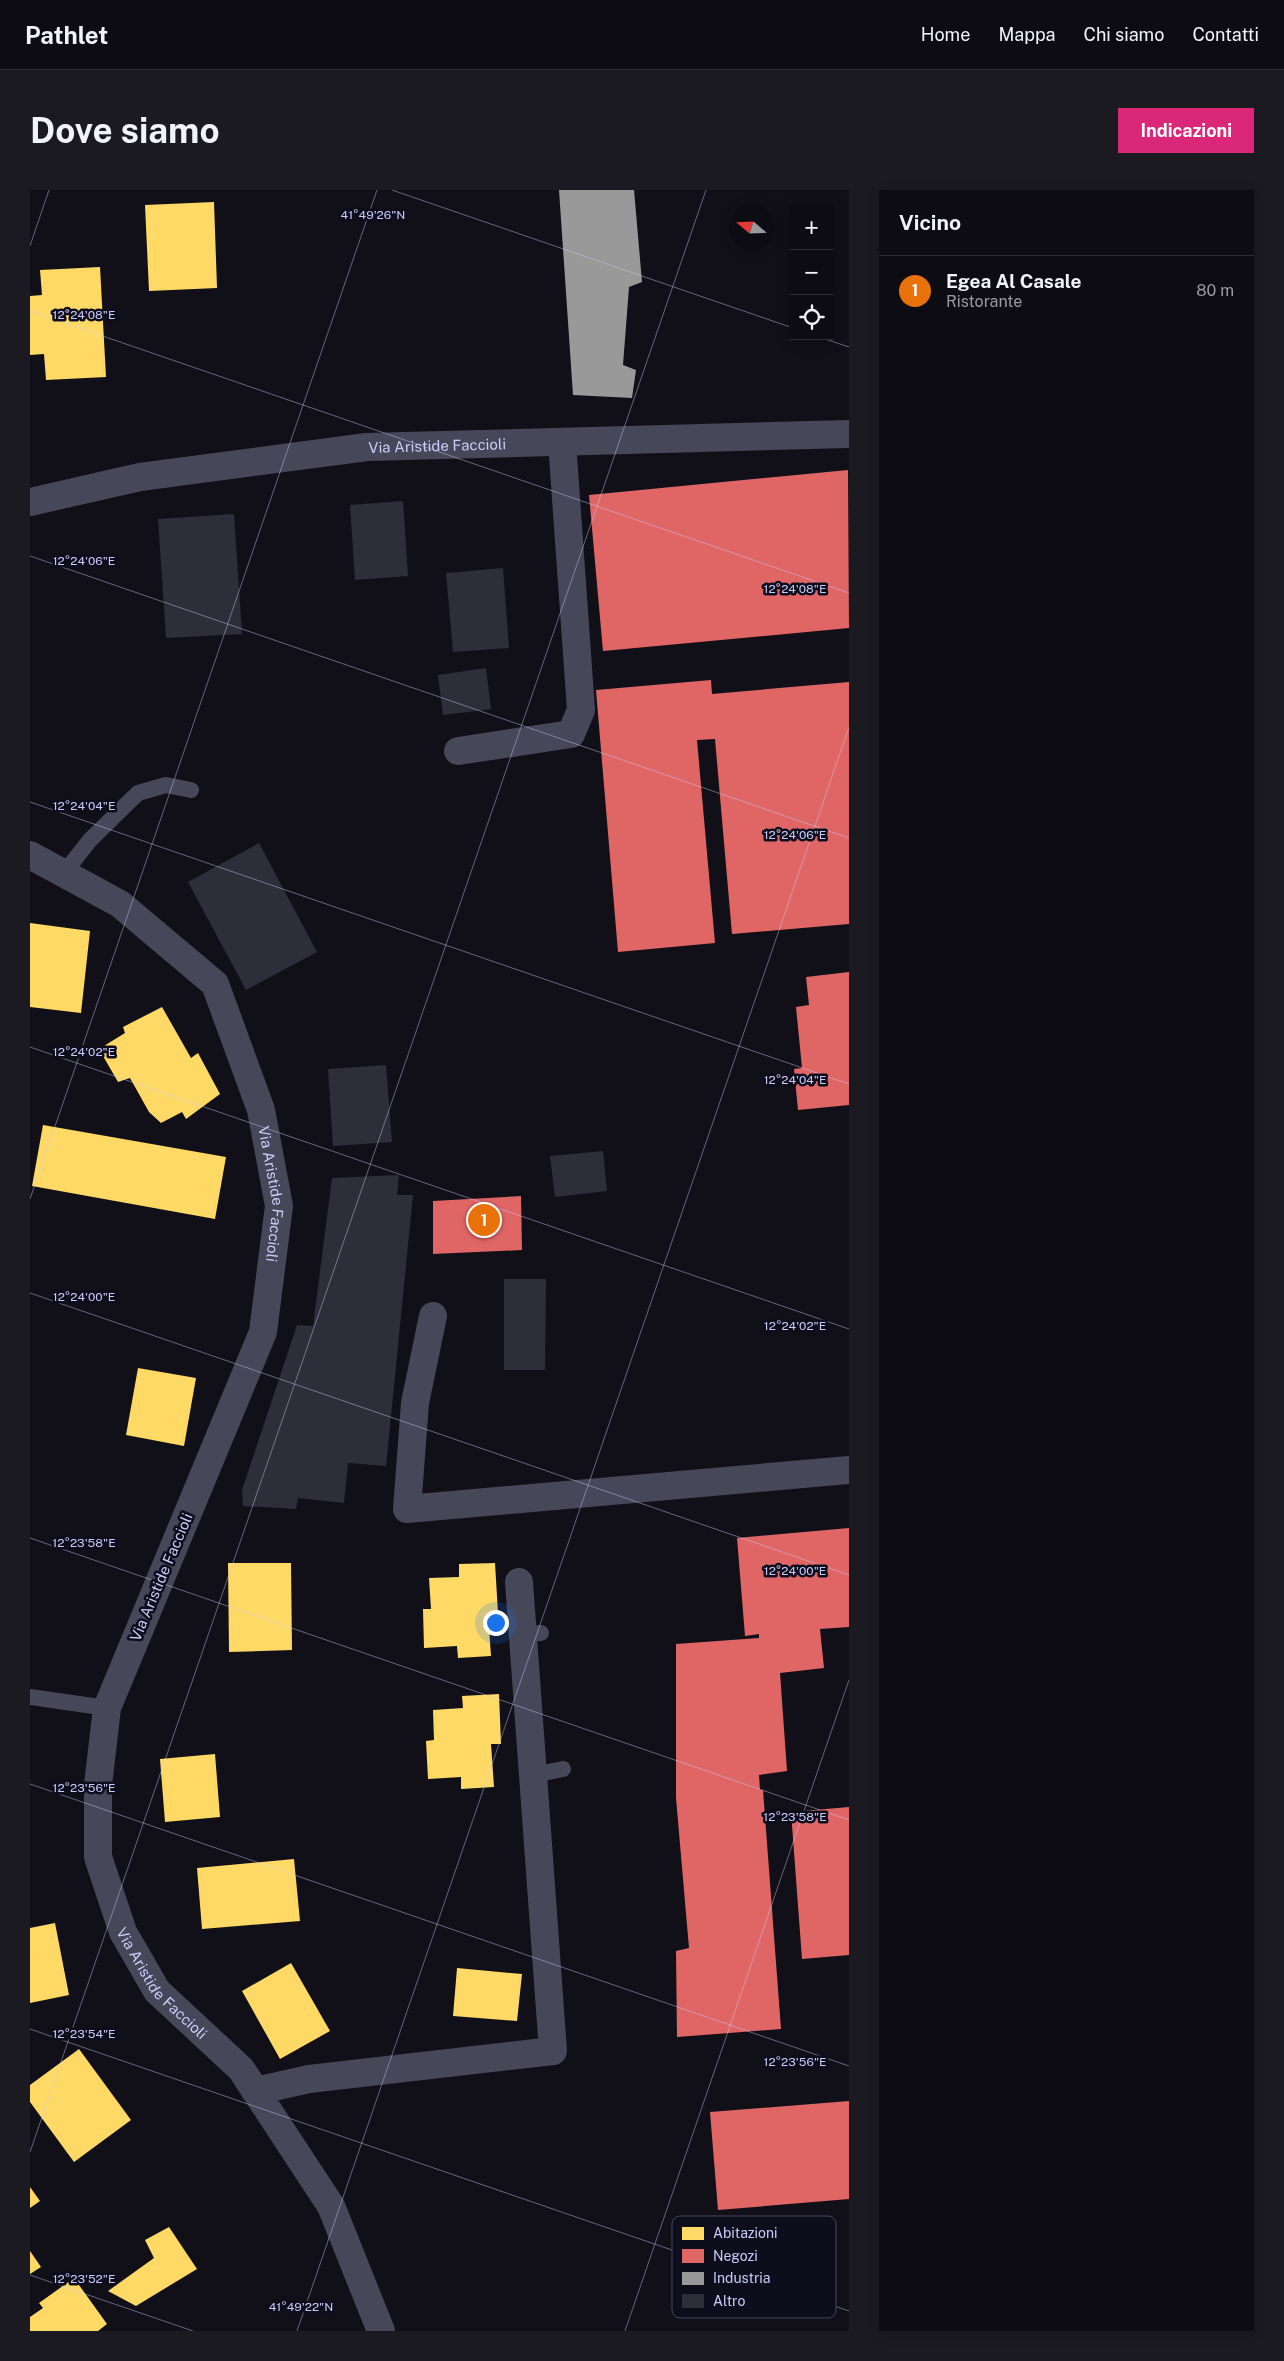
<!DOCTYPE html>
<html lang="it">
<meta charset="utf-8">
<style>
:root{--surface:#0d0c12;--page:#1b1a20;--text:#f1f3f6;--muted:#9a9b9f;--line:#2d2c32;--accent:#db2777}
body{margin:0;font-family:"Public Sans",sans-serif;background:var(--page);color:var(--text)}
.controls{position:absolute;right:15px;top:15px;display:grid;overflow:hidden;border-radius:0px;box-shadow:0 2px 12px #0003}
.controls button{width:45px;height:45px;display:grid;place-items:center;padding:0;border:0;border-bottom:1px solid var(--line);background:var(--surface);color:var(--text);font:25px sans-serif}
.compass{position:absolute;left:699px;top:15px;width:45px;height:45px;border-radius:50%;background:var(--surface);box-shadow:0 2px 12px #0003;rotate:289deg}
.you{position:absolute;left:465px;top:1432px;width:18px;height:18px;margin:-12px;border:4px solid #fff;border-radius:50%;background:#1a73e8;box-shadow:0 0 0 8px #1a73e833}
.badge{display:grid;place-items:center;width:32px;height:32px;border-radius:50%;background:var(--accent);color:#fff;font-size:16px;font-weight:700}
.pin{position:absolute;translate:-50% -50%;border:2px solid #fff;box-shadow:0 1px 5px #0006}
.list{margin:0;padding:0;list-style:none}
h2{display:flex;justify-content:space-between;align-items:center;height:65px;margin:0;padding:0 20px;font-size:21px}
h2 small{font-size:16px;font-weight:400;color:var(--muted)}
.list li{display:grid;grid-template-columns:32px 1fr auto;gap:15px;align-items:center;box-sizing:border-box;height:70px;padding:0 20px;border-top:1px solid var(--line)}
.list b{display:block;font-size:19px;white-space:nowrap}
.list p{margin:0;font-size:16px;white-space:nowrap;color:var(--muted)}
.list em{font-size:16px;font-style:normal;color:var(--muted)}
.icon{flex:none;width:28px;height:28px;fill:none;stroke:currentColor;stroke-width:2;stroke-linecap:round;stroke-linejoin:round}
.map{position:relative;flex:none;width:819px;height:2141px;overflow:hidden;border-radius:0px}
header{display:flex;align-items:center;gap:30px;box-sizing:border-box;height:70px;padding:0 25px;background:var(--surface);border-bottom:1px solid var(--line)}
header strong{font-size:24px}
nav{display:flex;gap:28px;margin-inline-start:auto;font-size:18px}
.intro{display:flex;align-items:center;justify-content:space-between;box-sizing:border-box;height:120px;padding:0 30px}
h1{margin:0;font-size:35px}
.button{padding:12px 22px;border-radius:0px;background:var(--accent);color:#fff;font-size:18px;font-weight:700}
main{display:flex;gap:30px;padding:0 30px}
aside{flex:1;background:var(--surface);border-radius:0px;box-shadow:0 2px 12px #0003}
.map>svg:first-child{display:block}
</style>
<header>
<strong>Pathlet</strong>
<nav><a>Home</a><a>Mappa</a><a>Chi siamo</a><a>Contatti</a></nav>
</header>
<div class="intro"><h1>Dove siamo</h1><a class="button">Indicazioni</a></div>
<main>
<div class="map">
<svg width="819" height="2141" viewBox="0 0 819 2141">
<rect width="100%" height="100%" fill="#111018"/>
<path fill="#ffd966" d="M 184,12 L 187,98 L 119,101 L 115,15 Z
M 70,77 L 76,187 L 16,190 L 14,164 L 0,165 L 0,106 L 12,105 L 10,80 Z
M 0,733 L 60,741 L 51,823 L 0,817 Z
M 132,817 L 161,868 L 168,863 L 190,904 L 156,929 L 152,922 L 131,933 L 119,922 L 100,888 L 88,892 L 69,859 L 95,843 L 93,837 Z
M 13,935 L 196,967 L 185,1029 L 2,996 Z
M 108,1178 L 166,1188 L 154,1256 L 96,1245 Z
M 198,1373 L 261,1373 L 262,1460 L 199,1462 Z
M 465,1373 L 468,1423 L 458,1423 L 461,1466 L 428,1468 L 427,1456 L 394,1458 L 393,1419 L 401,1419 L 399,1388 L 429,1387 L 429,1374 Z
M 469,1504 L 471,1554 L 461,1554 L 464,1597 L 431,1599 L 431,1587 L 398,1589 L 396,1551 L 404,1550 L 403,1520 L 433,1518 L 432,1506 Z
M 185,1564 L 190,1627 L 135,1632 L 130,1569 Z
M 264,1669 L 270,1731 L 172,1739 L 167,1678 Z
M 25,1733 L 39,1805 L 0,1813 L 0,1738 Z
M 261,1773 L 300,1841 L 250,1869 L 212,1801 Z
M 427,1778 L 492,1784 L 487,1831 L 423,1826 Z
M 49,1859 L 101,1930 L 44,1972 L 0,1912 L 0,1895 Z
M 0,1997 L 10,2011 L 0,2018 Z
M 139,2037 L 167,2079 L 106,2116 L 78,2101 L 124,2068 L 115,2050 Z
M 0,2061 L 11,2077 L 0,2084 Z
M 44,2088 L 77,2134 L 68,2141 L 0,2141 L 0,2127 L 13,2118 L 9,2113 Z"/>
<path fill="#e06666" d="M 818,280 L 819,438 L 573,461 L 559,305 Z
M 681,490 L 682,504 L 819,492 L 819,734 L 702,744 L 685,549 L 667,550 L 685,753 L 588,762 L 566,500 Z
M 819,782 L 819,915 L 768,920 L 764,879 L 772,878 L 766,817 L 779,815 L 776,787 Z
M 491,1006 L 492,1060 L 403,1064 L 403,1011 Z
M 819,1338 L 819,1437 L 790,1439 L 794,1478 L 750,1483 L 757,1581 L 729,1585 L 730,1600 L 733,1600 L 751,1839 L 647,1847 L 646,1761 L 659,1758 L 646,1608 L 646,1454 L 729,1448 L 729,1444 L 715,1446 L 707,1348 Z
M 819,1617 L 819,1765 L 772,1769 L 761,1622 Z
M 819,1911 L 819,2009 L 688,2020 L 680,1922 Z"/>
<path fill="#999" d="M 529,0 L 604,0 L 612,92 L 599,97 L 593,175 L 606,180 L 602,208 L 543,205 Z"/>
<path fill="#2e2e3b" d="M 373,311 L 378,386 L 325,390 L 320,315 Z
M 204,324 L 212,444 L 136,448 L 128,329 Z
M 473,378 L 479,458 L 423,462 L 416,383 Z
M 456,478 L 461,519 L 413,525 L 408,485 Z
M 229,653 L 287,762 L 216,800 L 158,692 Z
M 356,875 L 362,952 L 303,956 L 298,879 Z
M 573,961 L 577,1001 L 525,1007 L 520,966 Z
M 369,985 L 367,1005 L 383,1005 L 356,1276 L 318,1273 L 314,1313 L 268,1308 L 266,1319 L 213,1316 L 212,1300 L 267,1135 L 283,1136 L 302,988 Z
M 474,1089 L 516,1089 L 515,1180 L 474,1180 Z"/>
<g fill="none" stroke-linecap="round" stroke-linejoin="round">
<path stroke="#464759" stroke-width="16" d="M 34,683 L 60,650 L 108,603 L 136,595 L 161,600
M 493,1444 L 511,1443
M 0,1507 L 77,1518
M 503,1585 L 533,1579"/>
<g stroke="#464759" stroke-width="28">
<path id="s1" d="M 0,312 L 110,287 L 337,257 L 819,244"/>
<path d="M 428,561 L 541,544 L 551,520 L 532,252"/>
<path id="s2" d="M 0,665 L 90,714 L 185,794 L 231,920 L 249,1016 L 233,1142 L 77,1518 L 68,1595 L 68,1667 L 93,1742 L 127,1801 L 211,1879 L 301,2016 L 351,2141"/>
<path d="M 403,1126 L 385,1213 L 377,1319 L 819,1280"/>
<path d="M 225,1901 L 279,1889 L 523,1861 L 489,1392"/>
</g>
</g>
<path fill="none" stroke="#ccccfa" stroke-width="1" stroke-opacity="0.45" d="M 362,0 L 763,138M 0,56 L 19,0M 0,121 L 819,403M 786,146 L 819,157M 0,366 L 819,648M 0,612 L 819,894M 0,857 L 819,1139M 0,1009 L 347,0M 0,1103 L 819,1385M 0,1348 L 819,1630M 0,1594 L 819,1876M 0,1839 L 819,2121M 0,1962 L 676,0M 0,2085 L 163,2141M 267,2141 L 819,537M 595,2141 L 819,1490"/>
<g text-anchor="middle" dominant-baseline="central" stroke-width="5" stroke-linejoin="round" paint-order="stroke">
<g font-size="15" fill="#ccccfa" stroke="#0e0d1c">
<text stroke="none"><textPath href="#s1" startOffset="412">Via Aristide Faccioli</textPath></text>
<text stroke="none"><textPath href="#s2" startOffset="446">Via Aristide Faccioli</textPath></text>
<text transform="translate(131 1387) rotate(-67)">Via Aristide Faccioli</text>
<text stroke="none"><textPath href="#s2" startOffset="1286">Via Aristide Faccioli</textPath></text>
</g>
</g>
<rect x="642" y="2026" width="164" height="102" rx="8" fill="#0e0d1c" stroke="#47465f" stroke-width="1"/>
<rect x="652" y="2037" width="22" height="13" fill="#ffd966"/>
<rect x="652" y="2059" width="22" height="14" fill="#e06666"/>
<rect x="652" y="2082" width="22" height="13" fill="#999"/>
<rect x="652" y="2104" width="22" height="14" fill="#2e2e3b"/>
<g font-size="14" fill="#ccccfa">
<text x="683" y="2048">Abitazioni</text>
<text x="683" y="2071">Negozi</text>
<text x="683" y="2093">Industria</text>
<text x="683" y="2116">Altro</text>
</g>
<g font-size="12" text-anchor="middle" fill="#ccccfa" stroke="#0e0d1c" stroke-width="5" stroke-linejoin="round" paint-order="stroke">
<text x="343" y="29">41°49'26"N</text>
<text x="54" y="129">12°24'08"E</text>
<text x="54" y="375">12°24'06"E</text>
<text x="765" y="403">12°24'08"E</text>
<text x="54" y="620">12°24'04"E</text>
<text x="765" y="649">12°24'06"E</text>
<text x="54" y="866">12°24'02"E</text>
<text x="765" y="894">12°24'04"E</text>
<text x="54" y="1111">12°24'00"E</text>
<text x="765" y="1140">12°24'02"E</text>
<text x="54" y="1357">12°23'58"E</text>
<text x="765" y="1385">12°24'00"E</text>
<text x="54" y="1602">12°23'56"E</text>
<text x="765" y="1631">12°23'58"E</text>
<text x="54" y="1848">12°23'54"E</text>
<text x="765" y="1876">12°23'56"E</text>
<text x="54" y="2093">12°23'52"E</text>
<text x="271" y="2121">41°49'22"N</text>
</g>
</svg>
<div class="controls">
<button>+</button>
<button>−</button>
<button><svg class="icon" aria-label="locate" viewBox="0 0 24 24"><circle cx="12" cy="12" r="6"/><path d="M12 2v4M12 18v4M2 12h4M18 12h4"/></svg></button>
</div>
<svg class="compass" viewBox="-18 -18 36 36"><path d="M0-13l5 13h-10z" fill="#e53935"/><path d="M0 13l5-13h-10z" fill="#9a9b9f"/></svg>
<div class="you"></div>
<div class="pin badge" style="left:454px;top:1030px;background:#e8710a">1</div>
</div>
<aside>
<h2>Vicino<small></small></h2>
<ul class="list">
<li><span class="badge" style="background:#e8710a">1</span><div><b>Egea Al Casale</b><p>Ristorante</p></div><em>80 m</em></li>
</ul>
</aside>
</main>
